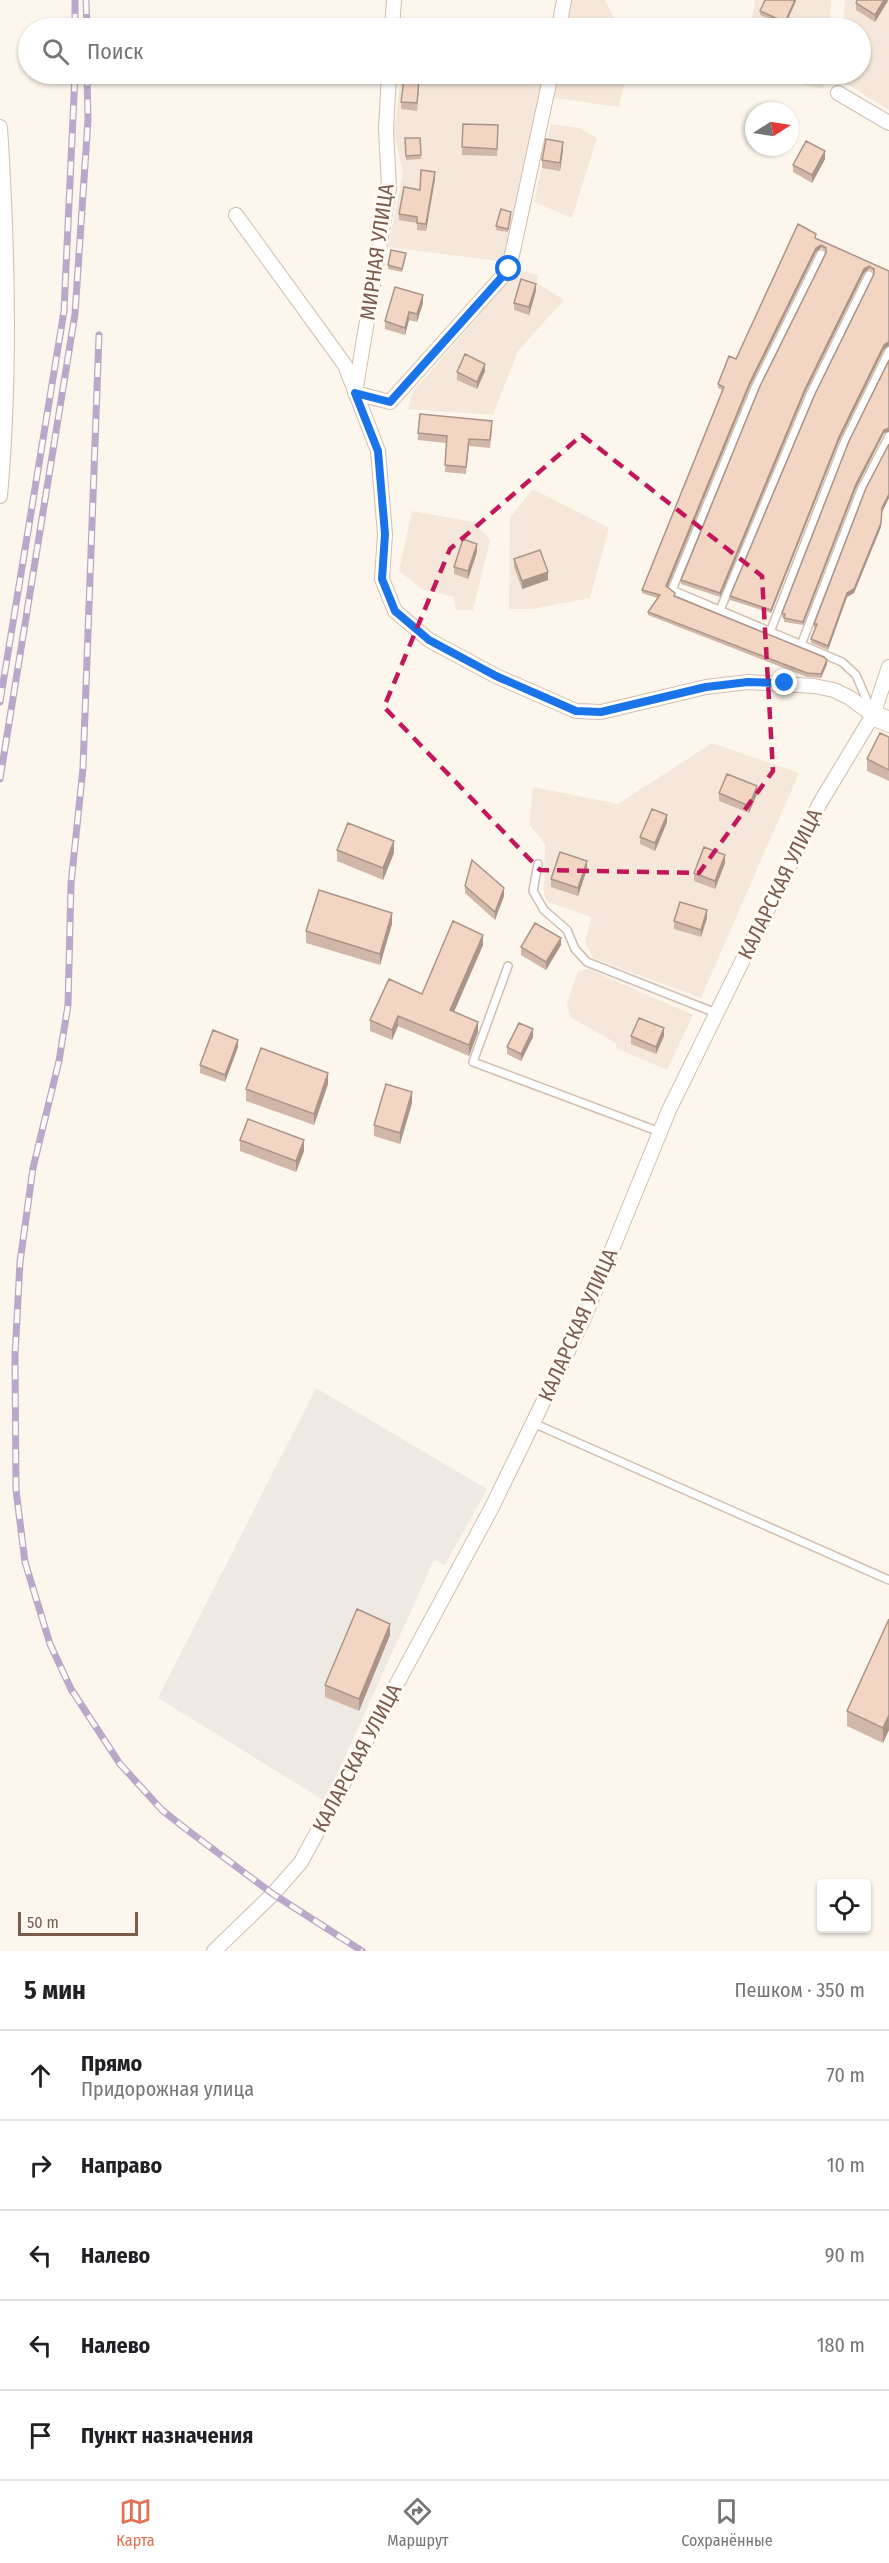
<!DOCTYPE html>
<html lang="ru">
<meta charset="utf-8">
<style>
:root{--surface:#fff;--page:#f2f2f2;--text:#202124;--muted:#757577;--line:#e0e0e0;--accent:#e76f51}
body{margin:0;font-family:"Fira Sans Condensed",sans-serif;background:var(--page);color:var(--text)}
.controls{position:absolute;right:18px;bottom:18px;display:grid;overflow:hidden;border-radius:6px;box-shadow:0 2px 4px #0004}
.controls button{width:54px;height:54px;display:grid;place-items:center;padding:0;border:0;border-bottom:2px solid var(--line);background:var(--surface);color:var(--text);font:30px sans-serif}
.compass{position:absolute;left:745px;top:102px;width:54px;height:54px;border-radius:50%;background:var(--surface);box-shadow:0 2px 4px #0004;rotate:78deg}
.scale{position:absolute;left:18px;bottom:15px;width:120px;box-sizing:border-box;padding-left:6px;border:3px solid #7a5c4d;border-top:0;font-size:16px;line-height:21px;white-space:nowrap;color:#7a5c4d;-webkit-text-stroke:4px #fffaf3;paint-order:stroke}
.stop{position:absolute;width:18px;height:18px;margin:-14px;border:4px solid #1a73e8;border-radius:50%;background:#fff}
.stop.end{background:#1a73e8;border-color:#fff;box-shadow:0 2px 6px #0008}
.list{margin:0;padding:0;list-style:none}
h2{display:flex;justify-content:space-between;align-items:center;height:78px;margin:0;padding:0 24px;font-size:26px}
h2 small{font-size:20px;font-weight:400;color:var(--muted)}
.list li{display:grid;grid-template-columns:39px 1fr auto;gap:18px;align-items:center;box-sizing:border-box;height:90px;padding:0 24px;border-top:2px solid var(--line)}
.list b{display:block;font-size:22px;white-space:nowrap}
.list p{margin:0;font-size:20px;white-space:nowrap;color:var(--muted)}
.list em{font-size:20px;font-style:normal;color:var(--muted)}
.icon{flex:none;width:33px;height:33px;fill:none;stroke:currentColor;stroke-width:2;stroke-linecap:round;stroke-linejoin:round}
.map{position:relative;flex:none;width:889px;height:1951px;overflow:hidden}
.search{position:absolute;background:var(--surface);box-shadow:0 2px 4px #0004;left:18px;right:18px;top:18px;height:66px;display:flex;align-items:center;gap:15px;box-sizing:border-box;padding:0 21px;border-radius:33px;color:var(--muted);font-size:22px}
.sheet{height:528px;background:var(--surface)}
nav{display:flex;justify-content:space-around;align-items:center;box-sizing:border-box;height:84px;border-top:2px solid var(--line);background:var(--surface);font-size:16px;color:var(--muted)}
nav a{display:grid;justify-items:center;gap:3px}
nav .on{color:var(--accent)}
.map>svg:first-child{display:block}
</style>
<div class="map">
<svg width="889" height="1951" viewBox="0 0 889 1951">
<rect width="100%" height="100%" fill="#fdf6ec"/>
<path fill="#f5e8da" d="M 570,0 L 605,0 L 619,28 L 565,28 Z
M 755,0 L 831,0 L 830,28 L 751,28 Z
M 845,0 L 889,0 L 889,110 L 839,79 L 840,74 L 860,74 L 860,28 L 843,28 Z
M 401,74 L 543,74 L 505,262 L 388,247 L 403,174 L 394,132 Z
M 558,74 L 626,74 L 619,107 L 554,98 Z
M 760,74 L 826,74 L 823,89 Z
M 551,124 L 580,128 L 597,138 L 572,218 L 534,202 Z
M 518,270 L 538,275 L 537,283 L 564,300 L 518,351 L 493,415 L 408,409 L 413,392 Z
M 533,489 L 609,528 L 590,598 L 533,609 L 509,609 L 510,517 Z
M 412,511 L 474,522 L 490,540 L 473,610 L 456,610 L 454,597 L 422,589 L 399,571 Z
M 712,743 L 799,773 L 701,998 L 593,958 L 585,942 L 591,917 L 548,902 L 544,895 L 545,844 L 529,824 L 533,787 L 618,804 Z
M 589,969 L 693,1015 L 667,1070 L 616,1048 L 616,1043 L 570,1017 L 567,1003 L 578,971 Z"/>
<path fill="#efe9e4" d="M 316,1388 L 487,1489 L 445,1565 L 434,1560 L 325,1801 L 158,1698 Z"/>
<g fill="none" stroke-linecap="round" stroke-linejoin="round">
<g stroke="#d1beb0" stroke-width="10">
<path id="lane" d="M 821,254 L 755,388 L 672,590 L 842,662 L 856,675 L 871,710
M 720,610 L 810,395 L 869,275
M 770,632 L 844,443 L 889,351
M 801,645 L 861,490 L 889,436
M 538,864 L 533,891 L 544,910 L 567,930 L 575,949 L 587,962 L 716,1013
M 508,966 L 473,1062 L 660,1132
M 533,1423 L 889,1580"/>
</g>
<g stroke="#d1beb0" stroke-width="16">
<path id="street" d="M 392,28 L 394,0
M 559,28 L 564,0
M 389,74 L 386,129 L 389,188 L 355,393 L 390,402 L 509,269 L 551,74
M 838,93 L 889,123
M 0,127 C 8,250 11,373 0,496
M 236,215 L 345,365 L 378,451 L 385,534 L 382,579 L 395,611 L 429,640 L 496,676 L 576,711 L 601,712 L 706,687 L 748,682 L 814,686 L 834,690 L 850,698 L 873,715
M 214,1951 L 273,1894 L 301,1862 L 492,1507 L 584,1318 L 669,1110 L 820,803 L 873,715 L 889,667"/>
</g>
<g stroke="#d6c0b0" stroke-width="22">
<path id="secondary" d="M 873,715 L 889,722"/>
</g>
<use href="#lane" stroke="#fff" stroke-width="7"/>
<use href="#street" stroke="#fff" stroke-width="14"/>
<use href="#secondary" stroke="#fff" stroke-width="20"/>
<g stroke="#b9a8c9" stroke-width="7">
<path id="rail" d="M 86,0 L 87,28
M 75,28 L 75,0
M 99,335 L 83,768 L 71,884 L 68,1005 L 59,1061 L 33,1168 L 20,1262 L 15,1356 L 16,1490 L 25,1562 L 50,1644 L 71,1689 L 120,1764 L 162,1810 L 186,1829 L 273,1894 L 362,1951
M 0,702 L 64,311 L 75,74
M 0,779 L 75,314 L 88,120 L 87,74"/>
</g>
<use href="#rail" stroke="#fffaf3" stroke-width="4.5" stroke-dasharray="14" stroke-linecap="butt"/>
</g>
<path fill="#d1b7a8" d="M 796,0 L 785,26 L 760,15 L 760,11 Z
M 888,0 L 875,22 L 856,10 L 856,3 Z
M 518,74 L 535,74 L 535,80 L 518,78 Z
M 419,88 L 417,111 L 401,109 L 401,102 Z
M 463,124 L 498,125 L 497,156 L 462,155 Z
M 405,138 L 420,138 L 421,159 L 406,160 Z
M 563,150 L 560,171 L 542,168 L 542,160 Z
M 825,159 L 812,183 L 793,172 L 793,165 Z
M 435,179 L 426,231 L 417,230 L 417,223 L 399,220 L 399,214 L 420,190 Z
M 511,216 L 508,232 L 496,230 L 496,226 Z
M 816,239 L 889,271 L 889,346 L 884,349 L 839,441 L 771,613 L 730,600 L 730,596 L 874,274 L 874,272 L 869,269 L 864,273 L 805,393 L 720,597 L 681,584 L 681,580 L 826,253 L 826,251 L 821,248 L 816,252 L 750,386 L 668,587 L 675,596 L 827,664 L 821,678 L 807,677 L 648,615 L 648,612 L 657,598 L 642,593 L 642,590 L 722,390 L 718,388 L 718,384 L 736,359 Z
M 406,257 L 402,272 L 388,269 L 388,265 Z
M 536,291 L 529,315 L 514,310 L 514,303 Z
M 423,303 L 417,322 L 409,320 L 405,335 L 385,329 L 385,321 Z
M 485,371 L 477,389 L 457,380 L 457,372 Z
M 492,429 L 490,448 L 469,446 L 466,474 L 445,472 L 446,443 L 418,440 L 418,433 Z
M 884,433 L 856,488 L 803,625 L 784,622 L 784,618 L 782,617 L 782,613 Z
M 889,444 L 889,498 L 882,512 L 881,527 L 854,593 L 847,597 L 828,650 L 811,643 L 811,639 L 816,628 L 814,628 L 814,624 Z
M 477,552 L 468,579 L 454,574 L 454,567 Z
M 514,559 L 548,580 L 522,589 L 514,567 Z
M 889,737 L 889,781 L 867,771 L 867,759 Z
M 719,793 L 757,794 L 749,813 L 719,801 Z
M 667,822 L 655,851 L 640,844 L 640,837 Z
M 337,850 L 394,853 L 383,880 L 337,861 Z
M 725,863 L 715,889 L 694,881 L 694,873 Z
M 587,869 L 578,896 L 551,887 L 551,879 Z
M 465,886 L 504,896 L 495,920 L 465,893 Z
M 707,918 L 701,937 L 674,929 L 674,921 Z
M 392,924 L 380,965 L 306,943 L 306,931 Z
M 483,945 L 454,1012 L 478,1032 L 469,1056 L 398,1026 L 392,1040 L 370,1031 L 370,1020 L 422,994 Z
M 561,945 L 546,970 L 521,955 L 521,947 Z
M 631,1036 L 664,1036 L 656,1054 L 631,1044 Z
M 533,1037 L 521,1061 L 507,1054 L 507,1047 Z
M 238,1047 L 225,1082 L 200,1073 L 200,1065 Z
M 328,1084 L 314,1125 L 246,1101 L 246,1089 Z
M 412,1103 L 400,1144 L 374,1136 L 374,1125 Z
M 240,1140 L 304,1151 L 296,1172 L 240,1151 Z
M 889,1619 L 889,1730 L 883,1743 L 847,1726 L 847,1711 Z
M 390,1635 L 359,1711 L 325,1697 L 325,1685 Z"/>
<path fill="#aa9588" d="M 795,0 L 796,1 L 785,26 L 785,22 Z
M 884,0 L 888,0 L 888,1 L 875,22 L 875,15 Z
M 563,142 L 563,150 L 560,171 L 560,163 Z
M 825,151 L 825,159 L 812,183 L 812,175 Z
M 435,172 L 435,179 L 426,231 L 426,224 Z
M 821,245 L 821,248 L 816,252 L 750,386 L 666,590 L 666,586 L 750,382 L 816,248 Z
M 869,266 L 869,269 L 864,273 L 805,393 L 720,597 L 720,593 L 805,389 L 864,269 Z
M 536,284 L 536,291 L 529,315 L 529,307 Z
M 423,295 L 423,303 L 417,322 L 417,314 Z
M 409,312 L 409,320 L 405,335 L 405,328 Z
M 889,342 L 889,346 L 884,349 L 839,441 L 771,613 L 771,610 L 839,437 L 884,345 Z
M 485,364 L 485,371 L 477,389 L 477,382 Z
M 889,428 L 889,432 L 884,433 L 856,488 L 803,625 L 803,622 L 856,484 L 884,430 Z
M 889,494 L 889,498 L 882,512 L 881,527 L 854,593 L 847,597 L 828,650 L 828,646 L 847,593 L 882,508 Z
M 477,544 L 477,552 L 468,579 L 468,571 Z
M 548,572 L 548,580 L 522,589 L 522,581 Z
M 827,660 L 827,664 L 821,678 L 821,674 Z
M 757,786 L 757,794 L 749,813 L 749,806 Z
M 667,815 L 667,822 L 655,851 L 655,843 Z
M 394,841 L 394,853 L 383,880 L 383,868 Z
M 725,855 L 725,863 L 715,889 L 715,881 Z
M 587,861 L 587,869 L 578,896 L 578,888 Z
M 504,888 L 504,896 L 495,920 L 495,912 Z
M 707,910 L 707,918 L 701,937 L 701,930 Z
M 392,913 L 392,924 L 380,965 L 380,954 Z
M 483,935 L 483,945 L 450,1021 L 450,1010 Z
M 561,938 L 561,945 L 546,970 L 546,962 Z
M 398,1016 L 398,1026 L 392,1040 L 392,1030 Z
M 478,1022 L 478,1032 L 469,1056 L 469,1045 Z
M 664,1028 L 664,1036 L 656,1054 L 656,1047 Z
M 533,1029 L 533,1037 L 521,1061 L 521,1054 Z
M 238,1040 L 238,1047 L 225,1082 L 225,1075 Z
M 328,1073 L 328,1084 L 314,1125 L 314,1114 Z
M 412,1092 L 412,1103 L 400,1144 L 400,1133 Z
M 304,1140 L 304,1151 L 296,1172 L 296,1161 Z
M 390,1624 L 390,1635 L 359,1711 L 359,1699 Z
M 889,1715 L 889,1730 L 883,1743 L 883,1728 Z"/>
<path fill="#f3d5c3" stroke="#aa9588" stroke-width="1.5" d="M 765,0 L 795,0 L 785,22 L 760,11 Z
M 857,0 L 884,0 L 875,15 L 856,3 Z
M 506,24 L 524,27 L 524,28 L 506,28 Z
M 404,79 L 419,80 L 417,103 L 401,102 Z
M 463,124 L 498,125 L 497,149 L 462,147 Z
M 405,138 L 420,138 L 421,155 L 406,156 Z
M 546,139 L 563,142 L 560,163 L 542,160 Z
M 806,141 L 825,151 L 812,175 L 793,165 Z
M 421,170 L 435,172 L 426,224 L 417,223 L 417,217 L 399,214 L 404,187 L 420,190 Z
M 501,209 L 511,212 L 508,229 L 496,226 Z
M 798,224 L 816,234 L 815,238 L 889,271 L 889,342 L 884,345 L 839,437 L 771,610 L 730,596 L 815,394 L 874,274 L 874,269 L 869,266 L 864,269 L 805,389 L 720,593 L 681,580 L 760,386 L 826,253 L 826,248 L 821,245 L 816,248 L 750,382 L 666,586 L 675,593 L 674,596 L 824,657 L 827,660 L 821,674 L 807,673 L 648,612 L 660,595 L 642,590 L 724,387 L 718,384 L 729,356 L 736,359 Z
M 391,250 L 406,253 L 402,269 L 388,265 Z
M 521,279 L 536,284 L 529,307 L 514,303 Z
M 395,287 L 423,295 L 417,314 L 409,312 L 405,328 L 385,321 Z
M 465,354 L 485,364 L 477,382 L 457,372 Z
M 889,360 L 889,428 L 884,430 L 856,484 L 803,622 L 784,618 L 785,614 L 782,613 L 849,441 Z
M 420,414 L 492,421 L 490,440 L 469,439 L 466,467 L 445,465 L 447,436 L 418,433 Z
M 889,444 L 889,494 L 882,508 L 881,523 L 854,589 L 847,593 L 828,646 L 811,639 L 817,624 L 814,624 L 866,488 Z
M 463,539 L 477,544 L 468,571 L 454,567 Z
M 540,550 L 548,572 L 522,581 L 514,559 Z
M 880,733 L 889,737 L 889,770 L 867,759 Z
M 727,774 L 757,786 L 749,806 L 719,793 Z
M 652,809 L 667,815 L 655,843 L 640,837 Z
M 348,823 L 394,841 L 383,868 L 337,850 Z
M 704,847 L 725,855 L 715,881 L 694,873 Z
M 560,852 L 587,861 L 578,888 L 551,879 Z
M 472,860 L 504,888 L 495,912 L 465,886 Z
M 319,890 L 392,913 L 380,954 L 306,931 Z
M 680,902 L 707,910 L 701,930 L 674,921 Z
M 453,921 L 483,935 L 450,1010 L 478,1022 L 469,1045 L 398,1016 L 392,1030 L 370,1020 L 389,979 L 422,994 Z
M 535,923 L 561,938 L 546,962 L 521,947 Z
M 639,1018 L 664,1028 L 656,1047 L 631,1036 Z
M 519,1023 L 533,1029 L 521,1054 L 507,1047 Z
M 213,1030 L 238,1040 L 225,1075 L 200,1065 Z
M 261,1048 L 328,1073 L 314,1114 L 246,1089 Z
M 386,1084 L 412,1092 L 400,1133 L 374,1125 Z
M 248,1119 L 304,1140 L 296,1161 L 240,1140 Z
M 357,1609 L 390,1624 L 359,1699 L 325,1685 Z
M 889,1619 L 889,1715 L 883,1728 L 847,1711 Z"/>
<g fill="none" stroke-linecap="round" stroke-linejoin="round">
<path stroke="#1a73e8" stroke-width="8" d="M 509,269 L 390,402 L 355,393 L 378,451 L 385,534 L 382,579 L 395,611 L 429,640 L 496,676 L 576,711 L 601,712 L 706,687 L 748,682 L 785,683"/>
</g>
<path fill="none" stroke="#c2185b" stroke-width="4.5" stroke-dasharray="12 8" stroke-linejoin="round" d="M 582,435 L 762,576 L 773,771 L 699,873 L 540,870 L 384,707 L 450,549 Z"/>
<g text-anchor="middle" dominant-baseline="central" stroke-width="6" stroke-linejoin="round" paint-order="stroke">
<g font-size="21" fill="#7a5c4d" stroke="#fffaf3">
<text transform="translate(377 252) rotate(-82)">МИРНАЯ УЛИЦА</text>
<text transform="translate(780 884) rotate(-64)">КАЛАРСКАЯ УЛИЦА</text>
<text transform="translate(578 1325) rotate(-66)">КАЛАРСКАЯ УЛИЦА</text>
<text transform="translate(357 1758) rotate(-62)">КАЛАРСКАЯ УЛИЦА</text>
</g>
</g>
</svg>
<div class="controls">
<button><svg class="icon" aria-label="locate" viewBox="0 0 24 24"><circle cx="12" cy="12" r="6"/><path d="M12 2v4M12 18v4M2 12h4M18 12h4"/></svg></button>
</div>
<svg class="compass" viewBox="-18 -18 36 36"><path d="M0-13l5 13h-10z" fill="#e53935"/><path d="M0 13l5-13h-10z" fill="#757577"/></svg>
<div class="scale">50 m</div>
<div class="stop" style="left:509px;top:269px"></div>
<div class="stop end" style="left:785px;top:683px"></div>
<div class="search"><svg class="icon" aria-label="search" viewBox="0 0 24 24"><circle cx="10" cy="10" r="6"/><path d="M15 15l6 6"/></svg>Поиск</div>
</div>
<section class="sheet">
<h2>5 мин<small>Пешком · 350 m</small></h2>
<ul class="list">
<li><svg class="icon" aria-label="ahead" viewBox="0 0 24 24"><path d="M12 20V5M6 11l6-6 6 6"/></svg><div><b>Прямо</b><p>Придорожная улица</p></div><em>70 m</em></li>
<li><svg class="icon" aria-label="right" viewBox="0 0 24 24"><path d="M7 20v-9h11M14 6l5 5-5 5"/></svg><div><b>Направо</b></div><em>10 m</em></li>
<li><svg class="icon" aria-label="left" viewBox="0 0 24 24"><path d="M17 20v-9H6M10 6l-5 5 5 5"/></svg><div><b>Налево</b></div><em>90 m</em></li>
<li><svg class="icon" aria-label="left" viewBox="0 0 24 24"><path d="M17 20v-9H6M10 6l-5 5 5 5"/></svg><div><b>Налево</b></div><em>180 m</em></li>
<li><svg class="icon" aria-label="arrive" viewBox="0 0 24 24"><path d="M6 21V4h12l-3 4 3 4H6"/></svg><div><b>Пункт назначения</b></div></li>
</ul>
</section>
<nav>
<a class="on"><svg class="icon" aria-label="map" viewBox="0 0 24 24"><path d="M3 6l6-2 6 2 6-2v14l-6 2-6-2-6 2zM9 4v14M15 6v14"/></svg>Карта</a>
<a><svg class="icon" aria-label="directions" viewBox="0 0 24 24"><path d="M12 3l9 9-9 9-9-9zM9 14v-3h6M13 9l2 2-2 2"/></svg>Маршрут</a>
<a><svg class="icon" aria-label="saved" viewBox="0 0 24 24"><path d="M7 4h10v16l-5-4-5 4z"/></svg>Сохранённые</a>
</nav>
